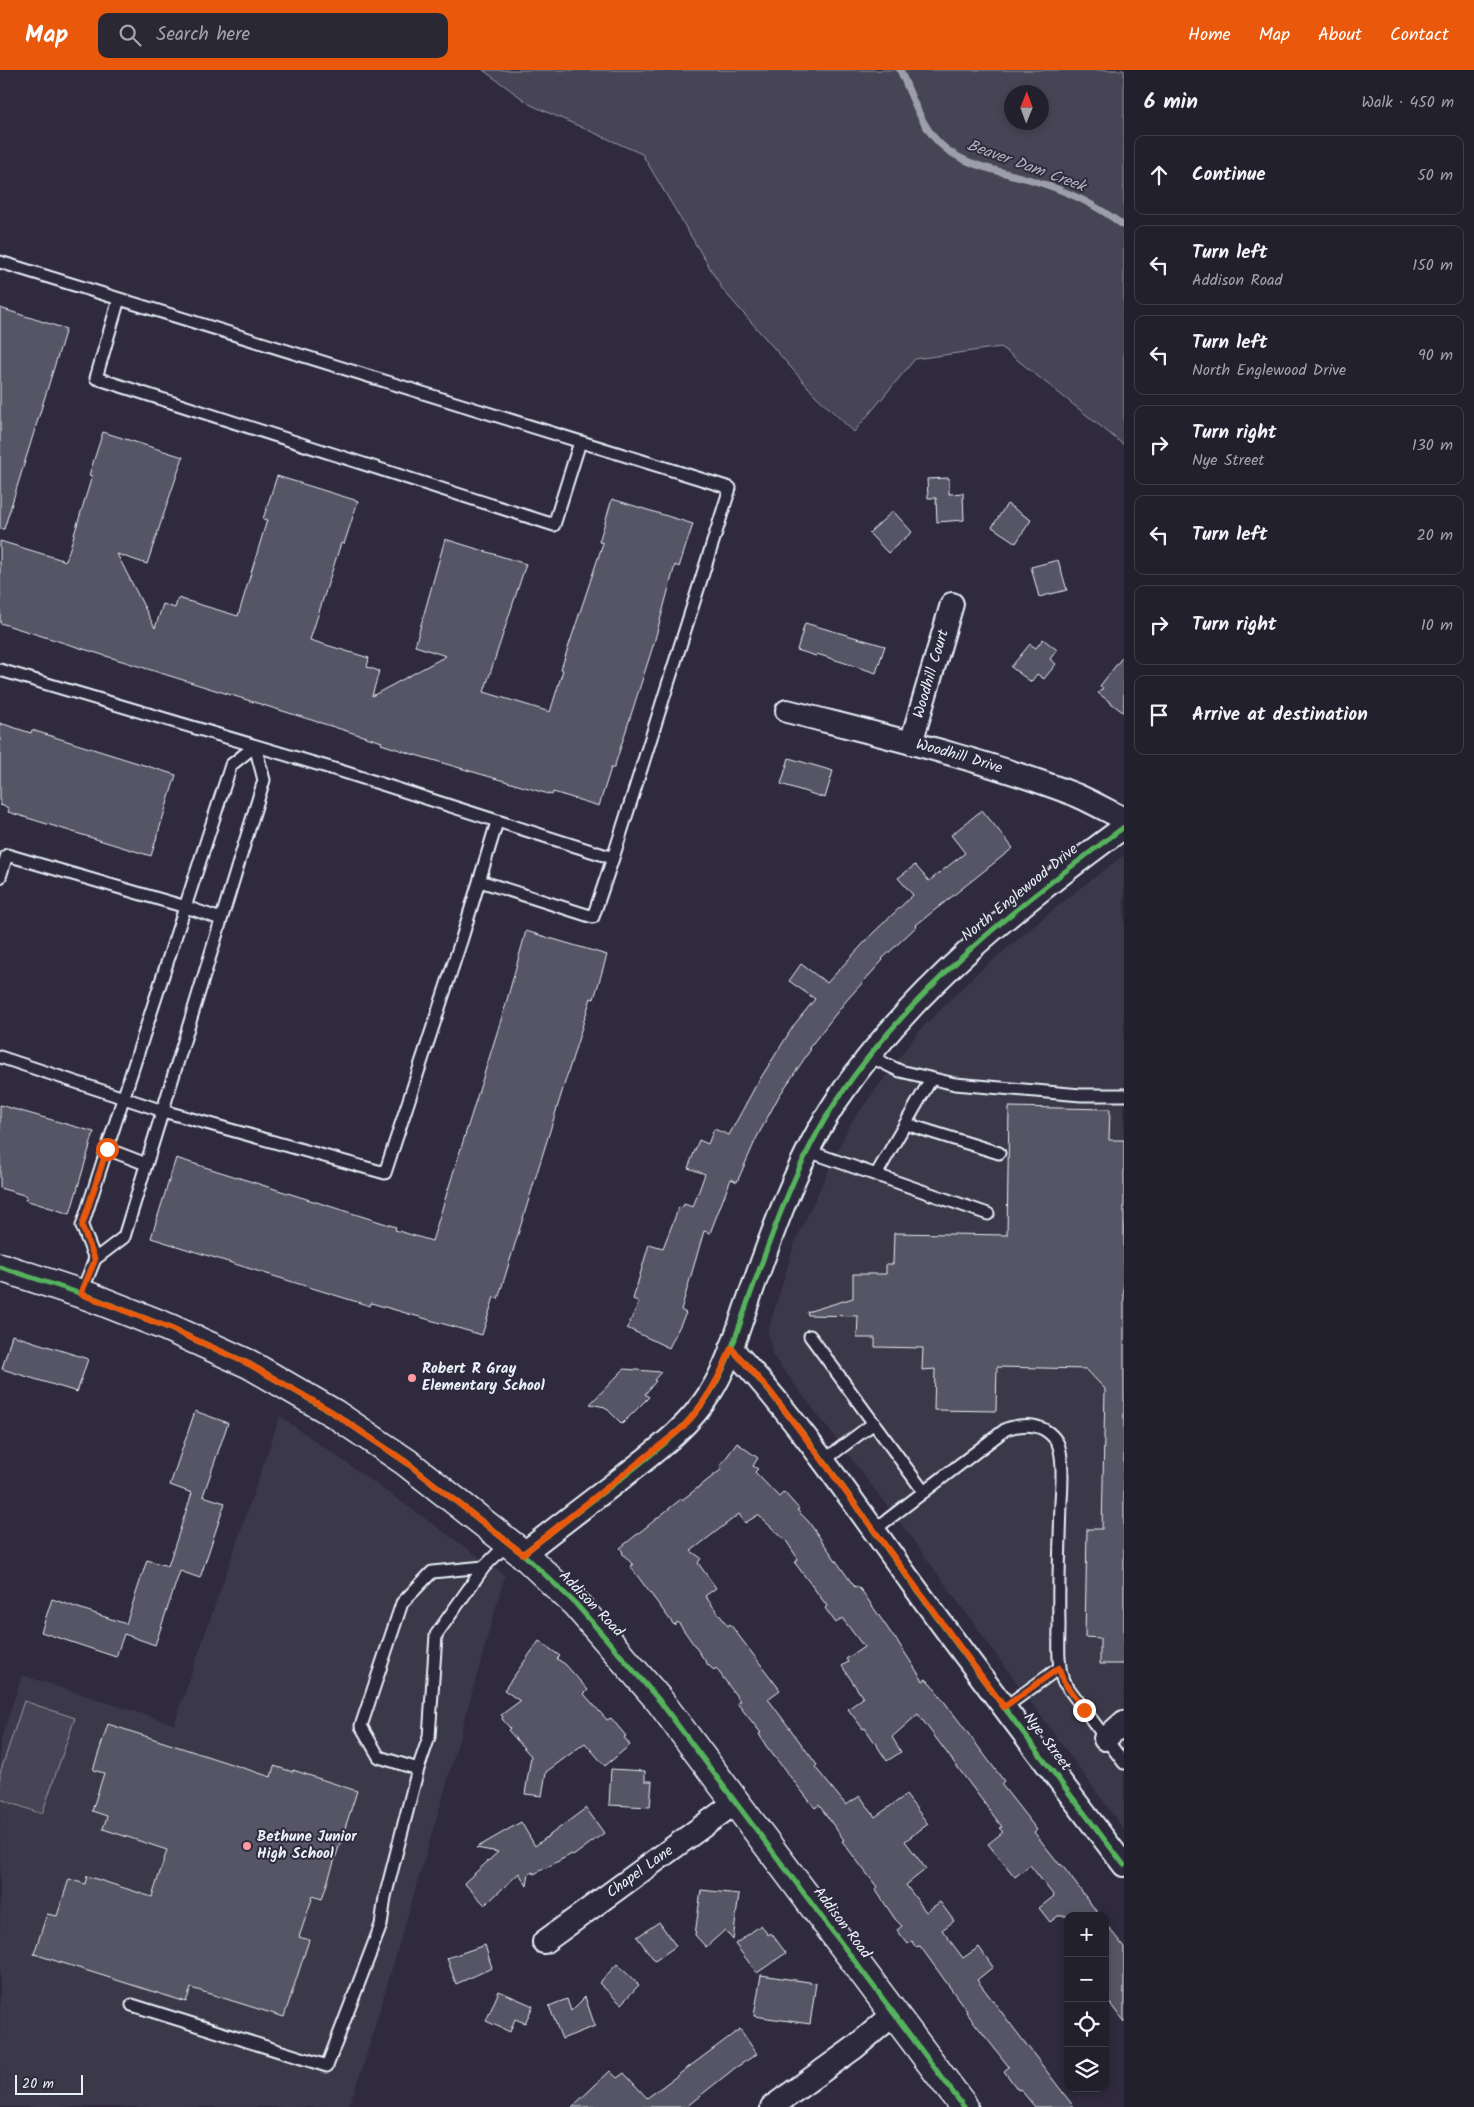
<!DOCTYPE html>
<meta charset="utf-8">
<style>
:root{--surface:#23202e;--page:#2b2836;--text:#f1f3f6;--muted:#a3a3aa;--line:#403e4a;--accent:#ea580c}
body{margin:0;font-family:Kalam,sans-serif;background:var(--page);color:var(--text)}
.controls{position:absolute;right:15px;bottom:15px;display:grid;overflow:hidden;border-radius:10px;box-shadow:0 2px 8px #0003}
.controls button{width:45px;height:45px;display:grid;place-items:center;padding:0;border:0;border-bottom:1px solid var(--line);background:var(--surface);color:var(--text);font:25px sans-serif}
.compass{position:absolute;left:1004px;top:15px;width:45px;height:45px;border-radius:50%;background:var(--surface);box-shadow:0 2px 8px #0003;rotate:1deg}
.scale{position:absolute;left:15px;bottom:12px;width:68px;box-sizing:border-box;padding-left:5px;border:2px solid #e8f1f8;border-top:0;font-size:14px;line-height:18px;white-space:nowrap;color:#e8f1f8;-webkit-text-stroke:4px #2f2a3d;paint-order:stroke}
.stop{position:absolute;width:15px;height:15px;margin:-11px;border:4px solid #ea580c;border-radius:50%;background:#fff}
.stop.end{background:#ea580c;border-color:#fff;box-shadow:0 1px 5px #0008}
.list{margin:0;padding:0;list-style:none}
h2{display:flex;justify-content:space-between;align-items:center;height:65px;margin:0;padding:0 20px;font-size:21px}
h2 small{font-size:16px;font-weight:400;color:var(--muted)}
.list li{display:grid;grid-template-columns:32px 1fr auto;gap:15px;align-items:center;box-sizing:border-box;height:80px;margin:0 10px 10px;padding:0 10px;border:1px solid var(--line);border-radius:10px}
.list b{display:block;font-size:19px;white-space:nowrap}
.list p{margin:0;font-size:16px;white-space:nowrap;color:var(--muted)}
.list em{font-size:16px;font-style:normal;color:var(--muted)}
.icon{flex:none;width:28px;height:28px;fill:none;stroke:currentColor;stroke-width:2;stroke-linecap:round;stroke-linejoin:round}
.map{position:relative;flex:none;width:1124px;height:2037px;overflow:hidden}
header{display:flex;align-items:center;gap:30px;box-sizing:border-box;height:70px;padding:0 25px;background:var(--accent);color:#fff}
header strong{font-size:24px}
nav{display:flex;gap:28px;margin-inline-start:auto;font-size:18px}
.search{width:350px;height:45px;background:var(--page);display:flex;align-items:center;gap:12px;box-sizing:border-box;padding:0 18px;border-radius:10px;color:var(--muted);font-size:19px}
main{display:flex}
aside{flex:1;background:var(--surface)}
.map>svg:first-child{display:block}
</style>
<header>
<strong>Map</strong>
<div class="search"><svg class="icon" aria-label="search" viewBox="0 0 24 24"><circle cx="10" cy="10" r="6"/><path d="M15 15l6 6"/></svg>Search here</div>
<nav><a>Home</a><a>Map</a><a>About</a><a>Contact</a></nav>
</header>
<main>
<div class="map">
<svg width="1124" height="2037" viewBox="0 0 1124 2037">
<rect width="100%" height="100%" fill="#2f2a3d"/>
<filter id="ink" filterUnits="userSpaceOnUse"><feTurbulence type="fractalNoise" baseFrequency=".02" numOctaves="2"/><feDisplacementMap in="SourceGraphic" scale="10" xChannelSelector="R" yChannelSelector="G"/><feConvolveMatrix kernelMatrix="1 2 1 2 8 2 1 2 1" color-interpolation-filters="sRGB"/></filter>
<g filter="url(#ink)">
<path fill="#3b3749" d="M 1124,785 L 1124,1760 L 907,1462 L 772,1285 L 768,1261 L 795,1172 L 850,1054 L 919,961 L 976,904 L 1075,822 Z
M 280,1346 L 505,1505 L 444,1723 L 362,2000 L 348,2037 L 0,2037 L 0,1672 L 22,1605 L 174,1654 Z"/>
<path fill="#464455" stroke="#979aa6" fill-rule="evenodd" d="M 483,0 L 1124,0 L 1124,375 L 1001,277 L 915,289 L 854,362 L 815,325 L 723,220 L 642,84 L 531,35 ZM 1012,22 L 1042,22 L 1042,52 L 1012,52 Z
M 24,1631 L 75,1648 L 42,1744 L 0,1729 L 0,1703 Z"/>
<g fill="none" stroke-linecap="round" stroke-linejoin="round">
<path stroke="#9c9fab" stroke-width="7" d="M 900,0 C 912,26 922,61 946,79 C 970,97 1000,101 1028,109 C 1063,119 1096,134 1124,156"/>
</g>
<path fill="#575565" stroke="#e8f1f8" d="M 0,238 L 66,259 L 4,459 L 0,459 Z
M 103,362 L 183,387 L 147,494 L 117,484 L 155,558 L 163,534 L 175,538 L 178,528 L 238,546 L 267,450 L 263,449 L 277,406 L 358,431 L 344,474 L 341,473 L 310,570 L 369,588 L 367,597 L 379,601 L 372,626 L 446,586 L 415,576 L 445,469 L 526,494 L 484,622 L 550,642 L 563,600 L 561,599 L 603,473 L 599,472 L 612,429 L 693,454 L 679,497 L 675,495 L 654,573 L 614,698 L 611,698 L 599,736 L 553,722 L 552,725 L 412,684 L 381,674 L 382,672 L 0,553 L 0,471 L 66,491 L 92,406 L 89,405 Z
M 949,408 L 949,424 L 963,423 L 964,450 L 937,452 L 936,428 L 928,428 L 927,409 Z
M 1007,434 L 1031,450 L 1016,473 L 992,457 Z
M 893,441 L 912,462 L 888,483 L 869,463 Z
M 1058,490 L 1067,520 L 1039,527 L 1031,497 Z
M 805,553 L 885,576 L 876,603 L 817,584 L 816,586 L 797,580 Z
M 1043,569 L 1057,580 L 1050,589 L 1056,594 L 1044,609 L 1037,604 L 1031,612 L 1011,597 L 1030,574 L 1036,578 Z
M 1124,585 L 1124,643 L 1098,623 L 1103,618 L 1100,616 Z
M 0,653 L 31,663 L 32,660 L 176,705 L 151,786 L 8,742 L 9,738 L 0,735 Z
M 789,688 L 833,701 L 825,728 L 781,714 Z
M 982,740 L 1013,778 L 916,855 L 917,856 L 882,889 L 883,890 L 846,931 L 809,978 L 811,979 L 779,1026 L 756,1069 L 737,1112 L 731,1109 L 710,1163 L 704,1161 L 681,1240 L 686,1243 L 669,1278 L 627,1258 L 639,1232 L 633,1229 L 649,1174 L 663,1178 L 679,1137 L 682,1138 L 684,1134 L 693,1137 L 705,1104 L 688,1098 L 699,1070 L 708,1074 L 714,1059 L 729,1065 L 755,1017 L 794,955 L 815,929 L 789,911 L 801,894 L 827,913 L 873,863 L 913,825 L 898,808 L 915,795 L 929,811 L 965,783 L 951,765 Z
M 526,861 L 607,885 L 594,929 L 591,928 L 498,1229 L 494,1227 L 482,1265 L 371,1233 L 370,1236 L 151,1168 L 176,1088 L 396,1157 L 395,1160 L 432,1171 L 505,937 Z
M 0,1035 L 94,1062 L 70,1144 L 25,1130 L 27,1126 L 0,1118 Z
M 1009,1037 L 1110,1039 L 1109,1070 L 1124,1070 L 1124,1594 L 1100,1594 L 1100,1568 L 1085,1567 L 1087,1459 L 1102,1459 L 1105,1319 L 1086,1299 L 997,1297 L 996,1341 L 934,1340 L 935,1299 L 922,1300 L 923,1278 L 875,1277 L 875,1268 L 857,1268 L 858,1246 L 808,1245 L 807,1242 L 853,1228 L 853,1204 L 886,1204 L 886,1194 L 893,1194 L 894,1163 L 1007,1165 Z
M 12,1265 L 88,1289 L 77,1322 L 2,1299 Z
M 624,1299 L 661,1302 L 654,1310 L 656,1311 L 645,1324 L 649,1327 L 622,1354 L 605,1337 L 590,1334 Z
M 195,1341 L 228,1353 L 203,1426 L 225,1433 L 200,1508 L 180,1501 L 155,1575 L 124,1564 L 116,1587 L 41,1562 L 52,1529 L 126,1554 L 147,1490 L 168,1496 L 192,1423 L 170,1415 Z
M 737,1373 L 758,1388 L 753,1396 L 758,1399 L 755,1402 L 779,1427 L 784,1422 L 799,1439 L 797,1440 L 808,1451 L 854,1516 L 855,1517 L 857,1516 L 862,1521 L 895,1569 L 896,1569 L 923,1611 L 926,1609 L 931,1614 L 1004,1711 L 1001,1714 L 1037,1760 L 1034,1762 L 1060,1795 L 1061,1794 L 1100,1846 L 1058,1846 L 1050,1852 L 1039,1838 L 1054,1826 L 1030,1795 L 1015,1807 L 988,1774 L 1003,1762 L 999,1758 L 1002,1757 L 918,1644 L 892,1667 L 901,1682 L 887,1691 L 865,1658 L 863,1659 L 848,1639 L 863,1628 L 842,1596 L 848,1592 L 846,1589 L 864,1577 L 842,1548 L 836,1553 L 825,1538 L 827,1536 L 795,1493 L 798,1489 L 787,1472 L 758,1445 L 745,1453 L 739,1444 L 691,1481 L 701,1488 L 698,1493 L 716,1518 L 705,1526 L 728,1556 L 730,1554 L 780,1620 L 768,1629 L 817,1695 L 815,1697 L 846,1735 L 860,1726 L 875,1747 L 906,1725 L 928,1754 L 905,1771 L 926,1799 L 906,1815 L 926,1842 L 940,1832 L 954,1851 L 942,1860 L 963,1888 L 979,1877 L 993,1897 L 977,1910 L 1074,2037 L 1035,2037 L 1020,2019 L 1018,2020 L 1004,2001 L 1009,1997 L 966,1942 L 967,1941 L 920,1876 L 915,1877 L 912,1871 L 908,1874 L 897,1860 L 902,1856 L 895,1849 L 875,1819 L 877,1817 L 842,1771 L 844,1770 L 819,1735 L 815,1738 L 766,1676 L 759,1664 L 761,1663 L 737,1633 L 740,1631 L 716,1598 L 714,1600 L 708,1595 L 678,1552 L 674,1555 L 630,1496 L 633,1495 L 622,1483 L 623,1482 L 620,1478 L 681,1429 L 682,1430 L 722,1399 L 720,1396 Z
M 539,1571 L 560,1586 L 557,1589 L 565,1594 L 588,1620 L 584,1624 L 607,1650 L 611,1648 L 626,1666 L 624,1667 L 630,1675 L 605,1696 L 585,1673 L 546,1702 L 542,1726 L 525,1724 L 531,1686 L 508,1660 L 510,1658 L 502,1649 L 503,1647 L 501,1645 L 520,1631 L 504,1620 Z
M 108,1654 L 271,1707 L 274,1696 L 293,1702 L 293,1700 L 357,1721 L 322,1829 L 313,1826 L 299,1867 L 309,1870 L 284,1947 L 191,1918 L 186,1932 L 34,1884 L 47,1844 L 57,1846 L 69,1809 L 85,1814 L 87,1806 L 152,1827 L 167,1780 L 103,1759 L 107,1746 L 92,1741 L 104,1703 L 93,1700 Z
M 611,1699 L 645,1701 L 645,1711 L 652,1711 L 650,1737 L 609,1735 Z
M 586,1738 L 604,1763 L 573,1786 L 572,1784 L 534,1804 L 533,1802 L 529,1804 L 527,1816 L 519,1803 L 485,1835 L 464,1813 L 498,1782 L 476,1778 L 521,1752 L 535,1776 Z
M 701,1820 L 739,1824 L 733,1870 L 725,1860 L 706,1877 L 695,1865 Z
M 659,1852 L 676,1876 L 655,1891 L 637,1867 Z
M 1105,1853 L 1124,1877 L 1124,1952 L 1105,1927 Z
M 761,1855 L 768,1865 L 771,1863 L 786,1883 L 757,1903 L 735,1874 Z
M 485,1875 L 492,1898 L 456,1914 L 447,1888 Z
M 617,1894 L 639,1915 L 621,1934 L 599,1913 Z
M 761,1905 L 816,1913 L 810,1954 L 754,1946 Z
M 499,1921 L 533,1936 L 525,1953 L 515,1949 L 510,1962 L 486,1951 Z
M 585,1927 L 595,1956 L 562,1969 L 549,1936 L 567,1929 L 571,1941 Z
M 740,1959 L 757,1984 L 735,1998 L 686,2037 L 572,2037 L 610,2001 L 617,2008 L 624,2003 L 647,2028 Z"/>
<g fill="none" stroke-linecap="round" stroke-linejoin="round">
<g stroke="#e8f1f8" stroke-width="15">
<path id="service" d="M 0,192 L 730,418 L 613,788
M 119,229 L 96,308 L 554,455 L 580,372
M 0,600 L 344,702 L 613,788 L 593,847 L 480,811
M 255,676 L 264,710 L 124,1167 L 95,1189 L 82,1156 L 231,695 Z
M 0,807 L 7,785 L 186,837 L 221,849
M 869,986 L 900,1001 L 955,1014 L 1081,1025 L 1124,1025
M 0,987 L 163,1041 L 385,1103 L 462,868 L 497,752
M 906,1054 L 999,1083
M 107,1079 L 146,1094
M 808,1081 L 988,1144
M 876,1105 L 931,1009
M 81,1224 L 95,1189
M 810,1266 L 924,1422
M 823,1391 L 874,1353
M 874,1460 L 1006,1359 C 1024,1353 1045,1353 1057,1372 C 1064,1384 1062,1417 1061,1432 C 1060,1473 1058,1513 1059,1554 C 1059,1573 1057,1592 1063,1611 L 1124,1693
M 1005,1637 L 1059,1598
M 418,1699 L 429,1667 L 436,1565 L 484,1497
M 132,1935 L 327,1996 L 381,1855 L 385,1827 L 418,1699 L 379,1687 L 361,1656 L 402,1533 L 432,1502 L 484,1497 L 508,1473"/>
</g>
<g stroke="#e8f1f8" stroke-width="26">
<g id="minor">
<path id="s1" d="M 787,641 C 884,666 983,689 1076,725 C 1092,732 1108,741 1124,749"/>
<path id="s2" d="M 911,673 L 952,534"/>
<path d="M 731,1278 C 798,1350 853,1432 911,1512 C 980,1607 1052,1701 1124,1795"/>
<path d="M 523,1484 C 556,1458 589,1433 623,1407 C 654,1382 688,1358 710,1323 C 730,1292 739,1254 752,1220 C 775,1155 799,1087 837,1030 C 911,919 1018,835 1124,757"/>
<path d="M 1105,1669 L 1124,1652"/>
<path id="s3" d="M 544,1872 L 736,1732"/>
<path d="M 772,2037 L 854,1978 L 894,1944"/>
</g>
</g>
<g stroke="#e8f1f8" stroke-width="31">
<path id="tertiary" d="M 0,1197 L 91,1227 L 167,1257 L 249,1294 L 335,1344 L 406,1392 L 523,1484 L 576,1534 L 659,1630 L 964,2037"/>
</g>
<use href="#service" stroke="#2f2a3d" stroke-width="11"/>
<use href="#minor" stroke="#2f2a3d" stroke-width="22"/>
<use href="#tertiary" stroke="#2f2a3d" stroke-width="28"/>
<g stroke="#2f2a3d" stroke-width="8">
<path id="cycleway" d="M 0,1197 L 91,1227 L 167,1257 L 249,1294 L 335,1344 L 406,1392 L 523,1484 L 576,1534 L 659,1630 L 964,2037
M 731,1278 C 798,1350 853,1432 911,1512 C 980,1607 1052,1701 1124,1795
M 523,1484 C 556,1458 589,1433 623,1407 C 654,1382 688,1358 710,1323 C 730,1292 739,1254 752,1220 C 775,1155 799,1087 837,1030 C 911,919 1018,835 1124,757"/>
</g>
<use href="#cycleway" stroke="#56b35d" stroke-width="5"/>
</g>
</g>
<g fill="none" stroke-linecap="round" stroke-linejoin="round" filter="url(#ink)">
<path stroke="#ea580c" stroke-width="6" d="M 107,1079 L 82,1156 L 95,1190 L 81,1224 L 167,1257 L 249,1294 L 329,1340 L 406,1392 L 523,1484 L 682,1358 C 705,1334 719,1309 731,1278 L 769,1320 L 823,1391 L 1004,1637 L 1059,1598 L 1063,1611 L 1084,1640"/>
</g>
<g fill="#ff9aa2" stroke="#2f2a3d" stroke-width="2">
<circle cx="412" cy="1308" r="5"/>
<circle cx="247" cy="1776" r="5"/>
</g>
<g text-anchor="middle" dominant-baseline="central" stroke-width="4" stroke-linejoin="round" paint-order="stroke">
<g font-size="15" fill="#e8f1f8" stroke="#2f2a3d">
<text stroke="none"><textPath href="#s2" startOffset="72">Woodhill Court</textPath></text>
<text stroke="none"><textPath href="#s1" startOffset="178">Woodhill Drive</textPath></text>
<text transform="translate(1020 823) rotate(-39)">North Englewood Drive</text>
<text transform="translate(591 1534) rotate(46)">Addison Road</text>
<text transform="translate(1047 1672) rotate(53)">Nye Street</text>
<text stroke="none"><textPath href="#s3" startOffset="119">Chapel Lane</textPath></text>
<text transform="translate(842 1853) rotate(53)">Addison Road</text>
</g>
<g font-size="15" font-weight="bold" fill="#e8f1f8" stroke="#2f2a3d" text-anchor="start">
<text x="422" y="1299">Robert R Gray<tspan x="422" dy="17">Elementary School</tspan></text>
<text x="257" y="1767">Bethune Junior<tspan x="257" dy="17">High School</tspan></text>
</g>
<g font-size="16" font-style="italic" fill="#afb4be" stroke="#2f2a3d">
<text transform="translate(1026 96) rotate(20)">Beaver Dam Creek</text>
</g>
</g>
</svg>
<div class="controls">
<button>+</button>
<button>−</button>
<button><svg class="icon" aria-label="locate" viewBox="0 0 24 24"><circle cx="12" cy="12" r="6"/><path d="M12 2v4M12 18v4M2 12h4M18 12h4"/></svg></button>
<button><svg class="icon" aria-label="layers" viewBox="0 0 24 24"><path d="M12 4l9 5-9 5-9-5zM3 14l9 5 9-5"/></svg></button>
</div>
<svg class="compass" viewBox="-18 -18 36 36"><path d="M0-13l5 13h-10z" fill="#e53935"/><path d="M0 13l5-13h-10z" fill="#a3a3aa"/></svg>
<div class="scale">20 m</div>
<div class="stop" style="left:107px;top:1079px"></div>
<div class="stop end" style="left:1084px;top:1640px"></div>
</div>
<aside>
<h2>6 min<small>Walk · 450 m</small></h2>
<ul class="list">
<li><svg class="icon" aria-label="ahead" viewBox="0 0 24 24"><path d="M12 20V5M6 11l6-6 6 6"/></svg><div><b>Continue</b></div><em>50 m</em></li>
<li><svg class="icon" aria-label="left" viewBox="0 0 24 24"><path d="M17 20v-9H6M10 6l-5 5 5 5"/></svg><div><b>Turn left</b><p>Addison Road</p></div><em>150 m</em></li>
<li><svg class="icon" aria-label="left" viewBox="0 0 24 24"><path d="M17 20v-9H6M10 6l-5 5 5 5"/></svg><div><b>Turn left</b><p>North Englewood Drive</p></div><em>90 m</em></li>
<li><svg class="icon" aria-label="right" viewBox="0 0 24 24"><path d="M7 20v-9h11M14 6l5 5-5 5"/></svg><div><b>Turn right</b><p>Nye Street</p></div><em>130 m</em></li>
<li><svg class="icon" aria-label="left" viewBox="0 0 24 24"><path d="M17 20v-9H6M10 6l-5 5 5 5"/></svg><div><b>Turn left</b></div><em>20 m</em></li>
<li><svg class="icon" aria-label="right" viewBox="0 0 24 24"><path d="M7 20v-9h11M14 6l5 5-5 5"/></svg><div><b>Turn right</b></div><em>10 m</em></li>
<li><svg class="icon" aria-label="arrive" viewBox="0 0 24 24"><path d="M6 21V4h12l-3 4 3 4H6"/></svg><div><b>Arrive at destination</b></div></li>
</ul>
</aside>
</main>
